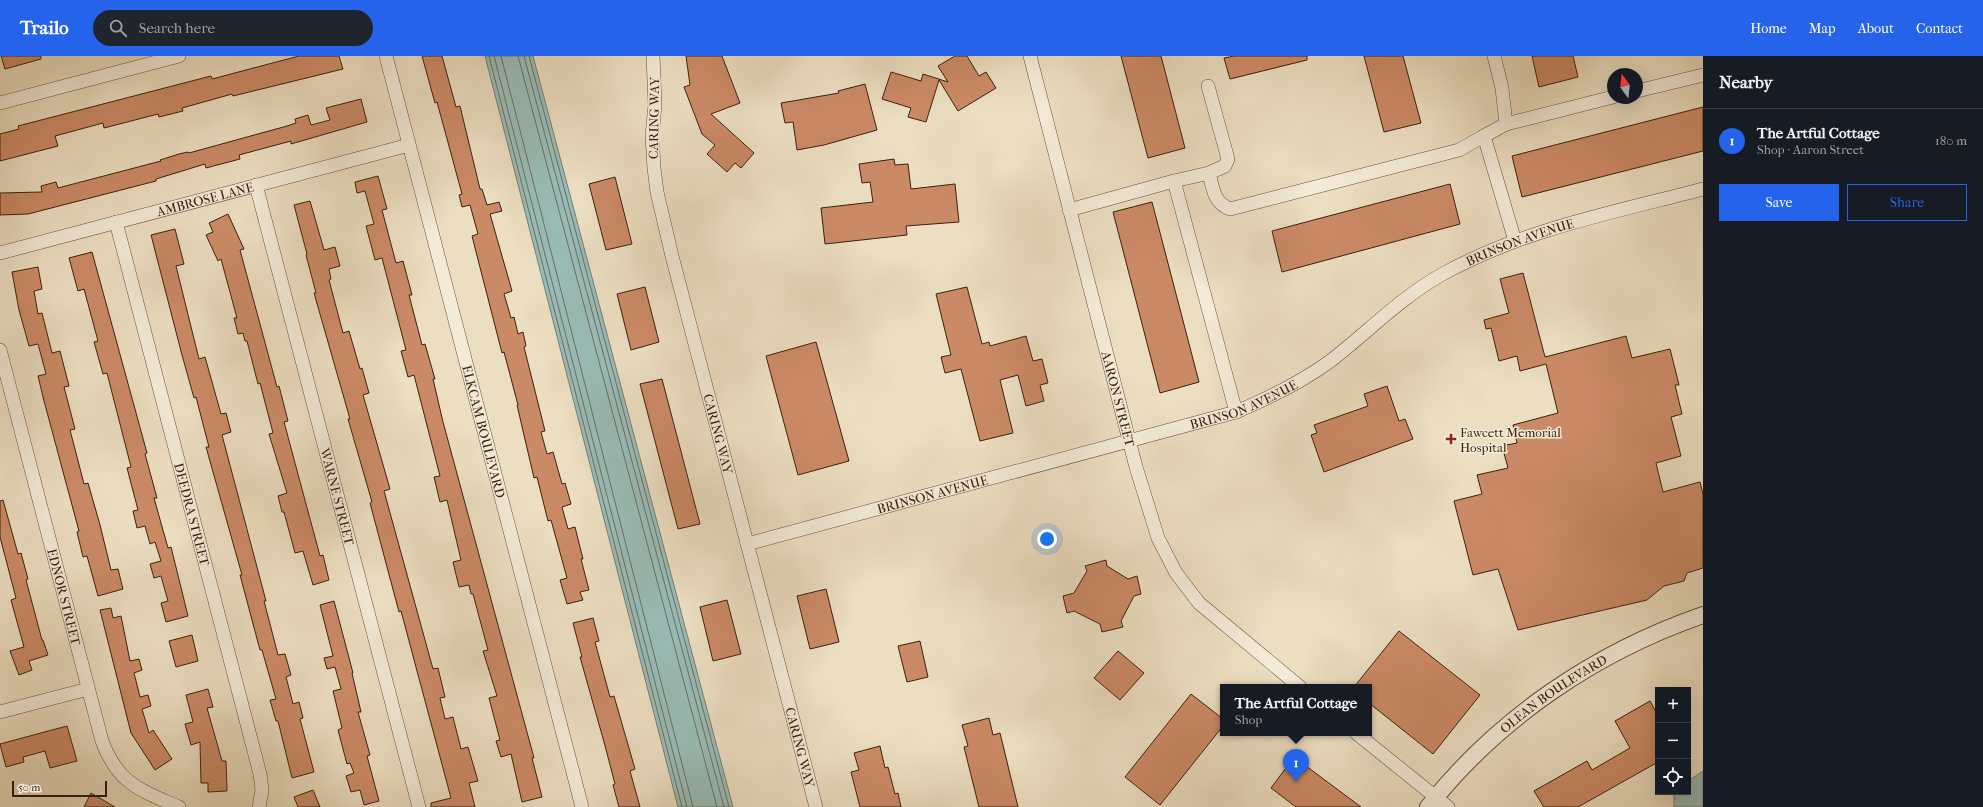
<!DOCTYPE html>
<meta charset="utf-8">
<style>
:root{--surface:#171b24;--page:#20242c;--text:#f1f3f6;--muted:#9ea1a6;--line:#363941;--accent:#2563eb}
body{margin:0;font-family:"IM FELL French Canon",serif;background:var(--page);color:var(--text)}
.controls{position:absolute;right:12px;bottom:12px;display:grid;overflow:hidden;border-radius:0px;box-shadow:0 4px 16px #0002}
.controls button{width:36px;height:36px;display:grid;place-items:center;padding:0;border:0;border-bottom:1px solid var(--line);background:var(--surface);color:var(--text);font:20px sans-serif}
.compass{position:absolute;left:1607px;top:12px;width:36px;height:36px;border-radius:50%;background:var(--surface);box-shadow:0 4px 16px #0002;rotate:345deg}
.scale{position:absolute;left:12px;bottom:10px;width:95px;box-sizing:border-box;padding-left:4px;border:2px solid #39210f;border-top:0;font-size:11px;line-height:14px;white-space:nowrap;color:#39210f;-webkit-text-stroke:3px #f3ead7;paint-order:stroke}
.you{position:absolute;left:1047px;top:483px;width:14px;height:14px;margin:-10px;border:3px solid #fff;border-radius:50%;background:#1a73e8;box-shadow:0 0 0 6px #1a73e833}
.badge{display:grid;place-items:center;width:26px;height:26px;border-radius:50%;background:var(--accent);color:#fff;font-size:13px;font-weight:700}
.pin{position:absolute;translate:-50% -33px;filter:drop-shadow(0 1px 2px #0008)}
.pin::after{content:'';position:absolute;top:21px;width:14px;height:12px;background:inherit;clip-path:polygon(0 0,100% 0,50% 100%)}
.popup{position:absolute;left:1220px;top:628px;width:152px;height:52px;box-sizing:border-box;display:grid;place-content:center;border-radius:0px;background:var(--surface);filter:drop-shadow(0 1px 3px #0005);font-size:13px;white-space:nowrap;color:var(--muted)}
.popup b{font-size:15px;color:var(--text)}
.popup::after{content:'';position:absolute;left:50%;top:100%;margin-left:-8px;border:8px solid transparent;border-top-color:var(--surface)}
.list{margin:0;padding:0;list-style:none}
h2{display:flex;justify-content:space-between;align-items:center;height:52px;margin:0;padding:0 16px;font-size:17px}
h2 small{font-size:13px;font-weight:400;color:var(--muted)}
.list li{display:grid;grid-template-columns:26px 1fr auto;gap:12px;align-items:center;box-sizing:border-box;height:64px;padding:0 16px;border-top:1px solid var(--line)}
.list b{display:block;font-size:15px;white-space:nowrap}
.list p{margin:0;font-size:13px;white-space:nowrap;color:var(--muted)}
.list em{font-size:13px;font-style:normal;color:var(--muted)}
.actions{display:flex;gap:8px;padding:12px 16px}
.actions a{flex:1;padding:9px 0;border:1px solid var(--accent);border-radius:0px;text-align:center;font-size:14px;color:var(--accent)}
.actions .main{background:var(--accent);color:#fff}
.icon{flex:none;width:22px;height:22px;fill:none;stroke:currentColor;stroke-width:2;stroke-linecap:round;stroke-linejoin:round}
.map{position:relative;flex:none;width:1703px;height:751px;overflow:hidden}
header{display:flex;align-items:center;gap:24px;box-sizing:border-box;height:56px;padding:0 20px;background:var(--accent);color:#fff}
header strong{font-size:19px}
nav{display:flex;gap:22px;margin-inline-start:auto;font-size:14px}
.search{width:280px;height:36px;background:var(--page);display:flex;align-items:center;gap:10px;box-sizing:border-box;padding:0 14px;border-radius:22px;color:var(--muted);font-size:15px}
main{display:flex}
aside{flex:1;background:var(--surface)}
.map>svg:first-child{display:block}
</style>
<header>
<strong>Trailo</strong>
<div class="search"><svg class="icon" aria-label="search" viewBox="0 0 24 24"><circle cx="10" cy="10" r="6"/><path d="M15 15l6 6"/></svg>Search here</div>
<nav><a>Home</a><a>Map</a><a>About</a><a>Contact</a></nav>
</header>
<main>
<div class="map">
<svg width="1703" height="751" viewBox="0 0 1703 751">
<rect width="100%" height="100%" fill="#ecdec1"/>
<filter id="stains"><feTurbulence type="fractalNoise" baseFrequency=".005" numOctaves="4"/><feColorMatrix values="0 0 0 0 .2 0 0 0 0 .09 0 0 0 0 .02 0 0 0 .5 -.17"/></filter>
<radialGradient id="worn" r=".72"><stop offset=".6" stop-color="#630" stop-opacity="0"/><stop offset="1" stop-color="#630" stop-opacity=".3"/></radialGradient>
<path fill="#99bcb6" stroke="#737e73" d="M 485,0 L 533,0 L 733,751 L 678,751 Z
M 1703,715 L 1703,751 L 1674,751 L 1674,739 L 1676,736 L 1688,736 L 1688,725 Z"/>
<g fill="none" stroke-linecap="round" stroke-linejoin="round">
<path stroke="#696e62" stroke-width="1" d="M 489,0 L 682,751
M 494,0 L 687,751
M 501,0 L 693,751
M 518,0 L 717,751
M 524,0 L 724,751
M 529,0 L 729,751"/>
</g>
<path fill="#cb8a66" stroke="#39210f" d="M 1,0 L 41,0 L 41,3 L 5,13 Z
M 299,0 L 339,0 L 343,13 L 233,40 L 232,38 L 182,52 L 183,55 L 159,61 L 158,58 L 104,72 L 103,67 L 55,80 L 58,90 L 0,105 L 0,78 L 19,73 L 18,70 L 211,20 L 212,23 Z
M 422,0 L 442,0 L 456,51 L 460,50 L 480,133 L 482,133 L 487,149 L 499,146 L 502,155 L 490,158 L 512,235 L 504,238 L 511,262 L 514,261 L 518,278 L 523,276 L 526,290 L 524,291 L 545,375 L 541,376 L 547,398 L 553,396 L 562,428 L 565,427 L 571,448 L 562,451 L 568,473 L 575,471 L 583,503 L 581,503 L 589,534 L 580,536 L 583,544 L 567,548 L 560,524 L 567,522 L 551,464 L 548,465 L 537,421 L 534,422 L 517,349 L 518,349 L 504,296 L 502,297 L 472,180 L 478,178 L 470,149 L 462,151 L 459,139 L 462,138 L 437,46 L 435,47 Z
M 686,0 L 722,0 L 740,47 L 711,58 L 754,97 L 741,112 L 735,107 L 727,116 L 707,98 L 715,89 L 702,78 L 684,31 L 690,29 Z
M 955,0 L 967,0 L 979,20 L 986,16 L 996,32 L 958,55 L 939,24 L 926,66 L 908,61 L 911,52 L 882,43 L 891,16 L 921,25 L 923,18 L 948,26 L 938,10 Z
M 1121,0 L 1161,0 L 1185,92 L 1148,102 Z
M 1234,0 L 1307,0 L 1307,4 L 1230,23 L 1224,2 Z
M 1364,0 L 1403,0 L 1421,67 L 1384,76 Z
M 1532,0 L 1573,0 L 1578,21 L 1539,31 Z
M 865,28 L 877,74 L 824,89 L 797,94 L 793,66 L 785,67 L 781,47 L 839,37 L 838,35 Z
M 361,43 L 367,66 L 291,88 L 291,85 L 239,99 L 240,103 L 206,112 L 205,108 L 156,123 L 156,125 L 28,158 L 0,159 L 0,137 L 42,136 L 41,130 L 56,126 L 58,132 L 161,105 L 160,104 L 179,98 L 188,96 L 189,97 L 287,70 L 296,67 L 295,63 L 308,59 L 311,69 L 330,64 L 326,52 Z
M 1703,51 L 1703,95 L 1522,141 L 1512,100 Z
M 894,103 L 895,109 L 908,108 L 911,133 L 955,128 L 959,166 L 906,170 L 907,179 L 825,188 L 821,152 L 873,146 L 870,126 L 862,127 L 859,108 Z
M 378,120 L 387,153 L 382,154 L 396,207 L 403,205 L 412,239 L 409,239 L 422,289 L 425,288 L 435,323 L 433,323 L 443,366 L 534,702 L 532,702 L 542,741 L 522,746 L 511,698 L 501,701 L 496,685 L 500,684 L 489,642 L 497,640 L 483,595 L 488,594 L 473,538 L 471,538 L 469,529 L 459,531 L 453,506 L 461,504 L 447,444 L 440,446 L 434,421 L 440,420 L 414,319 L 408,321 L 401,295 L 406,294 L 382,202 L 375,204 L 366,170 L 374,168 L 365,135 L 357,137 L 355,126 Z
M 615,121 L 632,188 L 606,194 L 589,128 Z
M 1450,128 L 1460,168 L 1282,216 L 1272,175 Z
M 310,145 L 324,194 L 335,191 L 340,210 L 329,213 L 331,223 L 329,224 L 343,277 L 349,275 L 360,313 L 362,312 L 369,337 L 363,339 L 390,433 L 384,435 L 433,613 L 438,612 L 445,641 L 440,642 L 445,663 L 453,661 L 461,693 L 468,691 L 478,725 L 469,727 L 475,751 L 431,751 L 431,747 L 451,742 L 401,555 L 399,556 L 370,447 L 372,446 L 348,363 L 350,363 L 314,237 L 316,237 L 306,199 L 307,198 L 294,149 Z
M 1152,146 L 1199,326 L 1160,337 L 1113,156 Z
M 228,158 L 244,193 L 240,194 L 277,331 L 279,330 L 288,365 L 284,366 L 320,500 L 323,499 L 329,524 L 313,529 L 303,495 L 295,497 L 284,456 L 282,456 L 278,440 L 287,437 L 269,378 L 273,377 L 260,327 L 258,328 L 247,285 L 245,285 L 243,277 L 238,278 L 234,262 L 237,262 L 221,203 L 218,205 L 206,179 L 213,176 L 209,167 Z
M 175,173 L 184,208 L 176,210 L 199,303 L 205,301 L 221,358 L 226,357 L 231,376 L 222,379 L 266,545 L 264,545 L 278,599 L 285,598 L 291,619 L 286,621 L 293,648 L 299,646 L 303,662 L 300,663 L 314,716 L 292,722 L 278,665 L 276,665 L 270,644 L 276,643 L 262,594 L 260,594 L 240,519 L 242,519 L 206,391 L 209,391 L 196,341 L 194,342 L 182,299 L 151,179 Z
M 92,196 L 147,397 L 145,398 L 157,442 L 154,442 L 168,492 L 171,491 L 188,560 L 166,566 L 161,547 L 168,545 L 161,520 L 154,522 L 150,508 L 161,505 L 155,486 L 150,488 L 145,470 L 137,472 L 133,455 L 138,454 L 127,412 L 131,411 L 107,317 L 103,318 L 94,286 L 98,285 L 84,233 L 78,235 L 69,202 Z
M 38,211 L 42,233 L 34,235 L 38,258 L 42,257 L 52,297 L 60,295 L 69,330 L 64,331 L 75,373 L 70,374 L 84,428 L 88,427 L 100,469 L 111,514 L 118,513 L 123,533 L 98,540 L 87,500 L 83,501 L 77,476 L 79,475 L 44,345 L 38,320 L 46,318 L 38,288 L 29,290 L 19,254 L 12,216 Z
M 1523,217 L 1545,301 L 1626,280 L 1632,302 L 1670,293 L 1679,329 L 1675,329 L 1682,358 L 1671,361 L 1681,400 L 1656,407 L 1663,436 L 1700,426 L 1703,438 L 1703,512 L 1687,517 L 1684,525 L 1664,530 L 1647,544 L 1518,574 L 1498,513 L 1473,519 L 1454,445 L 1482,438 L 1477,419 L 1508,412 L 1502,390 L 1517,387 L 1513,369 L 1558,357 L 1546,308 L 1520,315 L 1517,300 L 1499,305 L 1491,272 L 1486,273 L 1484,264 L 1509,257 L 1500,223 Z
M 645,231 L 659,286 L 631,294 L 617,238 Z
M 967,231 L 982,288 L 989,286 L 990,290 L 1026,280 L 1033,305 L 1042,303 L 1048,327 L 1040,329 L 1044,345 L 1026,350 L 1018,319 L 1000,324 L 1013,377 L 980,385 L 961,313 L 945,317 L 941,301 L 951,299 L 936,238 Z
M 816,286 L 849,405 L 798,419 L 766,300 Z
M 662,323 L 700,468 L 678,473 L 640,328 Z
M 1387,330 L 1399,365 L 1405,363 L 1413,383 L 1324,416 L 1311,379 L 1317,377 L 1314,369 L 1368,350 L 1364,338 Z
M 3,444 L 18,498 L 21,497 L 28,523 L 26,524 L 42,584 L 43,584 L 48,599 L 29,605 L 32,614 L 19,619 L 10,595 L 24,591 L 11,544 L 16,542 L 0,481 L 0,445 Z
M 1106,504 L 1107,510 L 1128,523 L 1137,520 L 1141,538 L 1134,540 L 1121,565 L 1123,571 L 1102,576 L 1100,568 L 1074,555 L 1067,557 L 1063,540 L 1074,537 L 1087,515 L 1085,510 Z
M 826,533 L 839,586 L 810,593 L 797,540 Z
M 727,544 L 741,598 L 713,605 L 700,551 Z
M 334,545 L 353,617 L 352,617 L 361,656 L 358,656 L 370,699 L 367,700 L 379,745 L 364,749 L 360,734 L 351,736 L 346,720 L 354,717 L 350,707 L 347,708 L 338,674 L 342,672 L 333,635 L 341,633 L 335,611 L 327,613 L 324,602 L 333,600 L 320,549 Z
M 111,552 L 113,562 L 121,560 L 130,605 L 139,603 L 142,614 L 134,617 L 140,641 L 148,639 L 151,650 L 142,653 L 149,677 L 153,674 L 172,703 L 155,714 L 131,677 L 100,554 Z
M 593,562 L 599,585 L 595,586 L 610,641 L 614,640 L 635,713 L 630,715 L 640,751 L 619,751 L 613,729 L 615,728 L 604,686 L 580,601 L 582,601 L 573,567 Z
M 1399,575 L 1480,639 L 1433,698 L 1369,647 L 1369,631 L 1354,631 Z
M 192,579 L 198,605 L 176,611 L 169,585 Z
M 920,585 L 928,621 L 907,626 L 898,590 Z
M 1118,595 L 1144,617 L 1120,644 L 1094,622 Z
M 208,633 L 213,651 L 207,652 L 222,705 L 226,705 L 227,735 L 208,736 L 208,727 L 201,727 L 200,686 L 191,689 L 185,668 L 193,666 L 186,639 Z
M 1191,638 L 1223,663 L 1223,670 L 1160,749 L 1125,721 Z
M 1650,645 L 1658,660 L 1658,706 L 1578,751 L 1544,751 L 1534,735 L 1587,705 L 1592,714 L 1630,692 L 1615,665 Z
M 989,662 L 993,679 L 1000,677 L 1018,751 L 979,751 L 964,691 L 968,690 L 962,669 Z
M 67,670 L 77,705 L 50,712 L 45,695 L 23,701 L 24,706 L 6,711 L 0,688 Z
M 880,690 L 885,712 L 888,711 L 895,738 L 898,737 L 901,751 L 860,751 L 851,716 L 859,714 L 854,697 Z
M 1294,701 L 1361,751 L 1296,751 L 1271,732 Z
M 313,734 L 320,751 L 298,751 L 294,741 Z
M 91,737 L 115,751 L 84,751 Z"/>
<g fill="none" stroke-linecap="round" stroke-linejoin="round">
<g stroke="#66503c" stroke-width="14">
<g id="minor">
<path id="s1" d="M 386,0 L 582,751"/>
<path id="s2" d="M 653,0 L 655,49 L 652,80 L 654,112 L 657,136 L 672,200 L 816,751"/>
<path id="s3" d="M 1030,0 L 1136,411 L 1158,482 L 1176,517 L 1199,547 L 1300,631"/>
<path d="M 1494,0 L 1502,32 L 1506,68 L 1484,80 L 1515,185"/>
<path d="M 1208,30 L 1228,103 L 1225,110 L 1209,117"/>
<path d="M 1637,35 L 1703,19"/>
<path d="M 0,47 L 179,0"/>
<path d="M 1506,68 L 1613,41"/>
<path d="M 1174,125 L 1209,117 C 1213,133 1214,147 1230,153 L 1459,94 L 1484,80"/>
<path id="s4" d="M 256,129 L 419,751"/>
<path d="M 1069,154 L 1174,125 L 1236,356"/>
<path id="s5" d="M 116,166 L 260,718 L 262,734 L 259,751"/>
<path id="s6" d="M 0,197 L 409,89"/>
<path id="s7" d="M 0,294 L 102,685 C 118,728 140,734 179,751"/>
<path id="s8" d="M 747,488 L 1236,356 C 1269,342 1300,327 1329,306 C 1367,277 1400,242 1441,219 C 1521,174 1615,156 1703,133"/>
<path d="M 0,656 L 88,633"/>
<path d="M 1356,677 L 1448,751"/>
</g>
</g>
<g stroke="#66503c" stroke-width="18">
<g id="tertiary">
<path id="s9" d="M 1428,751 C 1498,662 1596,596 1703,559"/>
</g>
</g>
<use href="#minor" stroke="#f3ead7" stroke-width="13"/>
<use href="#tertiary" stroke="#f3ead7" stroke-width="16"/>
</g>
<path fill="#8f2418" stroke="#f3ead7" stroke-width="1.5" d="M1449 377h4v4h4v4h-4v4h-4v-4h-4v-4h4z"/>
<g text-anchor="middle" dominant-baseline="central" stroke-width="3" stroke-linejoin="round" paint-order="stroke">
<g font-size="13" fill="#39210f" stroke="#f3ead7">
<text transform="translate(654 62) rotate(-89)">CARING WAY</text>
<text stroke="none"><textPath href="#s6" startOffset="212">AMBROSE LANE</textPath></text>
<text stroke="none"><textPath href="#s8" startOffset="840">BRINSON AVENUE</textPath></text>
<text stroke="none"><textPath href="#s3" startOffset="354">AARON STREET</textPath></text>
<text stroke="none"><textPath href="#s8" startOffset="516">BRINSON AVENUE</textPath></text>
<text stroke="none"><textPath href="#s1" startOffset="388">ELKCAM BOULEVARD</textPath></text>
<text stroke="none"><textPath href="#s2" startOffset="386">CARING WAY</textPath></text>
<text stroke="none"><textPath href="#s8" startOffset="192">BRINSON AVENUE</textPath></text>
<text stroke="none"><textPath href="#s4" startOffset="322">WARNE STREET</textPath></text>
<text stroke="none"><textPath href="#s5" startOffset="302">DEEDRA STREET</textPath></text>
<text stroke="none"><textPath href="#s7" startOffset="255">EDNOR STREET</textPath></text>
<text stroke="none"><textPath href="#s9" startOffset="170">OLEAN BOULEVARD</textPath></text>
<text stroke="none"><textPath href="#s2" startOffset="710">CARING WAY</textPath></text>
</g>
<g font-size="13" fill="#39210f" stroke="#f3ead7" text-anchor="start">
<text x="1460" y="376">Fawcett Memorial<tspan x="1460" dy="15">Hospital</tspan></text>
</g>
</g>
<rect width="100%" height="100%" filter="url(#stains)"/>
<rect width="100%" height="100%" fill="url(#worn)"/>
</svg>
<div class="controls">
<button>+</button>
<button>−</button>
<button><svg class="icon" aria-label="locate" viewBox="0 0 24 24"><circle cx="12" cy="12" r="6"/><path d="M12 2v4M12 18v4M2 12h4M18 12h4"/></svg></button>
</div>
<svg class="compass" viewBox="-18 -18 36 36"><path d="M0-13l5 13h-10z" fill="#e53935"/><path d="M0 13l5-13h-10z" fill="#9ea1a6"/></svg>
<div class="scale">50 m</div>
<div class="you"></div>
<div class="pin badge" style="left:1296px;top:726px">1</div>
<div class="popup"><b>The Artful Cottage</b>Shop</div>
</div>
<aside>
<h2>Nearby<small></small></h2>
<ul class="list">
<li><span class="badge">1</span><div><b>The Artful Cottage</b><p>Shop · Aaron Street</p></div><em>180 m</em></li>
</ul>
<div class="actions"><a class="main">Save</a><a>Share</a></div>
</aside>
</main>
